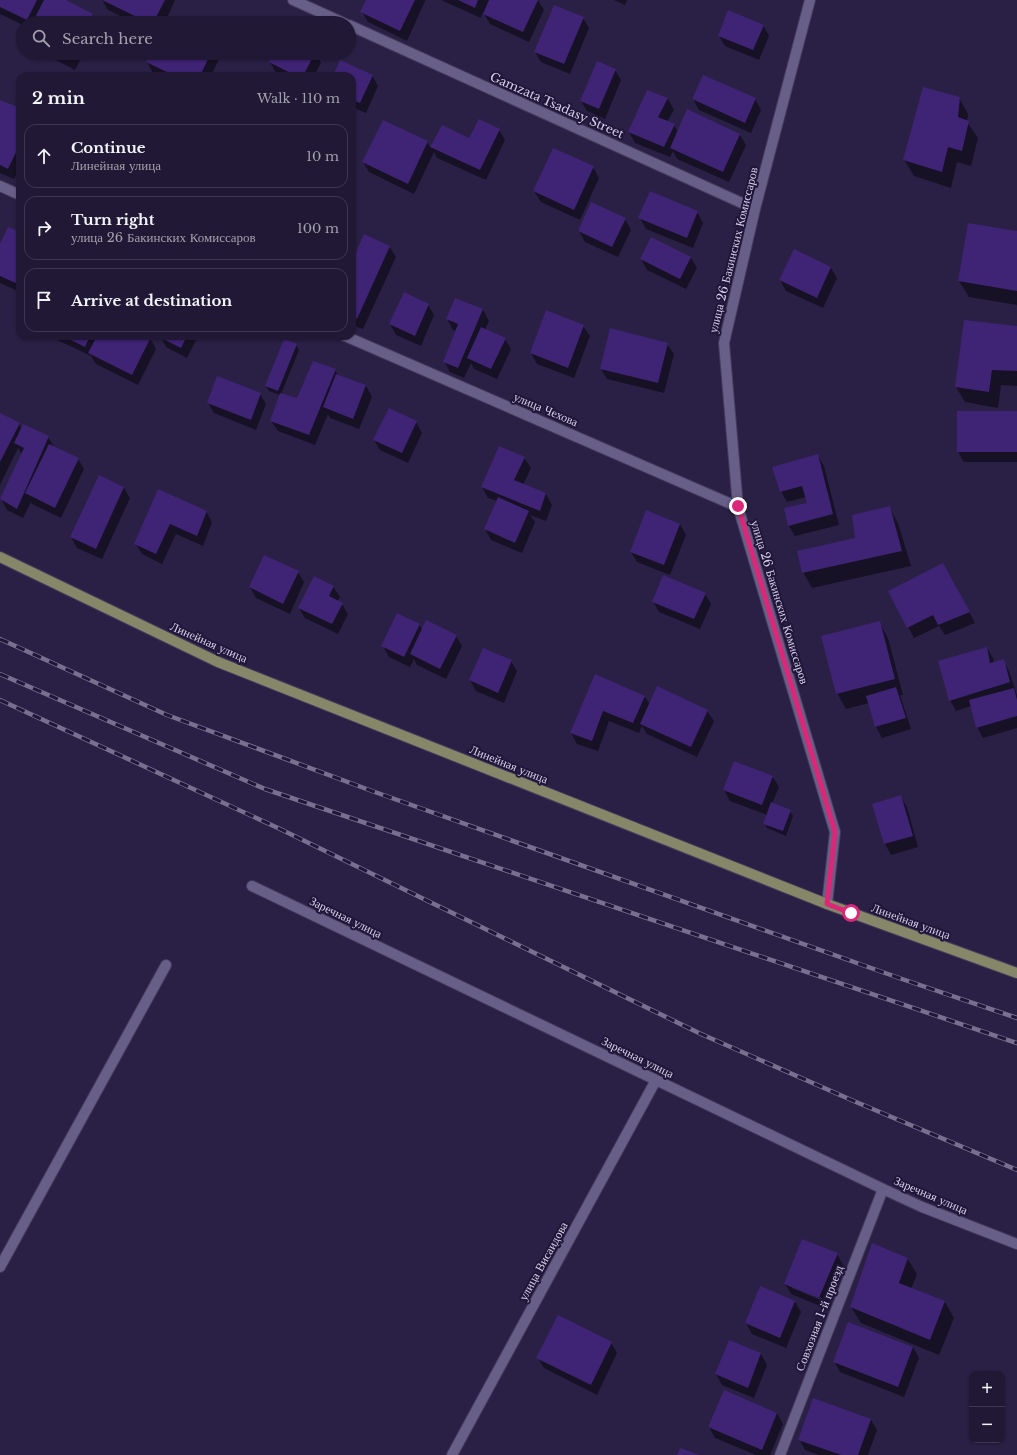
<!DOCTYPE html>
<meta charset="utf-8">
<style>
:root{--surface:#201834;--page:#2d2540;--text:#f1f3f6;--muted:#a2a0ac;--line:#3d374f}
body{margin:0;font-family:"Libre Baskerville",serif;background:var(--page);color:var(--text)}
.controls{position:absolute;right:12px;bottom:12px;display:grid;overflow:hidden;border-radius:8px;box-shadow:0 1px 3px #0004}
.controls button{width:36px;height:36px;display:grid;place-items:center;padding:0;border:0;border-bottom:1px solid var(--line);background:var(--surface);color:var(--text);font:20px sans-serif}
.stop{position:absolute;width:12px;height:12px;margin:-9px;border:3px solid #db2777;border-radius:50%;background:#fff}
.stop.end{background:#db2777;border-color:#fff;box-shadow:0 1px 4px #0008}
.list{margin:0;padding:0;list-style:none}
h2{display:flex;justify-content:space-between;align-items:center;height:52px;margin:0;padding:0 16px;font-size:17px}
h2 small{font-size:13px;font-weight:400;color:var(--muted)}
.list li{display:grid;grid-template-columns:26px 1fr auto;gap:12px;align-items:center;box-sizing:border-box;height:64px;margin:0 8px 8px;padding:0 8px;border:1px solid var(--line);border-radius:12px}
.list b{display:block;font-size:15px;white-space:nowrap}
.list p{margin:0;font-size:13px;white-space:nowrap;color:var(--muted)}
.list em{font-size:13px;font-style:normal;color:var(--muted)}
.icon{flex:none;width:22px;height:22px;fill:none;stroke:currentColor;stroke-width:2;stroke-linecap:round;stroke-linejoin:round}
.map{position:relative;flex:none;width:1017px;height:1455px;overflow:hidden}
.search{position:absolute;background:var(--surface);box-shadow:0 1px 3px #0004;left:16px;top:16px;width:340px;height:44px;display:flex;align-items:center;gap:10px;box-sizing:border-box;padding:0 14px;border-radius:22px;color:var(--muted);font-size:15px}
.panel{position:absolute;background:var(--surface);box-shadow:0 1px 3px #0004;left:16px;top:72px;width:340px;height:268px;border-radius:12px}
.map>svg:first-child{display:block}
</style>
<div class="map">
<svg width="1017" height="1455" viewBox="0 0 1017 1455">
<rect width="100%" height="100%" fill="#2a2045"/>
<path fill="#0007" fill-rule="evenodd" d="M 0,0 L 64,0 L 92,15 L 97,23 L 23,23 L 23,25 L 0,14 Z
M 102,0 L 175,0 L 166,20 L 173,23 L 135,23 L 108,10 Z
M 367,0 L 425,0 L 425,1 L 407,41 L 368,22 L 362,12 Z
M 441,0 L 538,0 L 544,10 L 529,42 L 490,24 L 483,12 L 481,18 Z
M 614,0 L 627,0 L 625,5 Z
M 583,18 L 589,28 L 570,74 L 541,62 L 535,52 Z
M 763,25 L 769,36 L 759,60 L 725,46 L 719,36 Z
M 42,53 L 84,53 L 75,70 Z
M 151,53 L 222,53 L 211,76 L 160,76 L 153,73 L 147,62 Z
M 274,53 L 315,53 L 321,63 L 314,76 L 282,76 L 276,73 L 270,62 Z
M 615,70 L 621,80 L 605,119 L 587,111 L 581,101 Z
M 372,75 L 378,86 L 366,113 L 352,107 L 352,76 L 334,76 Z
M 648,91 L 668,99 L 674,110 L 667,122 L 674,125 L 678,132 L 740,135 L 746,145 L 729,182 L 677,159 L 673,151 L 670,157 L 635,143 L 629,132 Z
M 959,98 L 968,114 L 967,122 L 978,138 L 971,166 L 957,162 L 951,188 L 914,176 L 904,160 Z
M 693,99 L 755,99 L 761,110 L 751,133 L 699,110 Z
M 0,101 L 20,109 L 20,167 L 14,179 L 0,173 Z
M 443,127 L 470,139 L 499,130 L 505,140 L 486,180 L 437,158 L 434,152 L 414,194 L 369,172 L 363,162 L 427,142 L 431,148 Z
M 593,167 L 599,178 L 580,220 L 541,202 L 534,191 Z
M 697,212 L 703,223 L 693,248 L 646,229 L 640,218 Z
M 625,219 L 631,230 L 618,257 L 585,242 L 579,231 Z
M 1017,232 L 1017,305 L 969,297 L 959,281 Z
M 20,233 L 20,292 L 0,283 L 0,247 Z
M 389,246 L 396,257 L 363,329 L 352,325 L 352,264 Z
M 794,250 L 831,268 L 837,278 L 823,308 L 786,291 L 780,280 Z
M 691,258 L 697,268 L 686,289 L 647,270 L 641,259 Z
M 456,299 L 483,310 L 489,321 L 485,330 L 505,339 L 511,349 L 497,379 L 474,369 L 471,363 L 464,378 L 450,372 L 444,361 L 456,331 L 453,330 L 447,319 Z
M 428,305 L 434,315 L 421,346 L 396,335 L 390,324 Z
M 547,312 L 583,326 L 590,336 L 574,378 L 537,364 L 531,353 Z
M 1017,327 L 1017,386 L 1001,385 L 998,408 L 965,402 L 956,387 Z
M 49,336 L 146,336 L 150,338 L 156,349 L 138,385 L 96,364 L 91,356 Z
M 160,336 L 198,336 L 187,358 L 166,347 Z
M 667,344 L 674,354 L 664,393 L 607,379 L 601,369 Z
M 296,345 L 299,350 L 281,394 L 297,399 L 335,370 L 338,375 L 366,386 L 372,397 L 359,429 L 330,418 L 328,414 L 315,445 L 278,431 L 271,421 L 280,395 L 269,391 L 266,386 Z
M 260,394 L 266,404 L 256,430 L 214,413 L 208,403 Z
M 1017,412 L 1017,462 L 964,462 L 958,452 Z
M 0,414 L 19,424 L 22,429 L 48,437 L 54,447 L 78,459 L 84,469 L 61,518 L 32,504 L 31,502 L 23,518 L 7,510 L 1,499 L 22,454 L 18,448 L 0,485 Z
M 416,422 L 422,433 L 408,463 L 380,450 L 374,440 Z
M 818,456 L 824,466 L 839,525 L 795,536 L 789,526 L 808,504 L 806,497 L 787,502 L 781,491 Z
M 524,458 L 531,468 L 523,485 L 546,494 L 552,505 L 546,521 L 530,515 L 535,522 L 522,553 L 491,540 L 485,529 L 497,501 L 488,498 L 482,487 Z
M 124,488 L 130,498 L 102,559 L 77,548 L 71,537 Z
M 158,490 L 206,511 L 212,522 L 203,546 L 176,534 L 162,564 L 142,554 L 136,544 Z
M 889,507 L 898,523 L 911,566 L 812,588 L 803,572 L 857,538 Z
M 680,524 L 686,535 L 670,575 L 637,562 L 631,552 Z
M 298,572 L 304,582 L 290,614 L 256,598 L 250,587 Z
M 949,574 L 975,623 L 945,635 L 939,626 L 914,638 L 908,627 Z
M 333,586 L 340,597 L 337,602 L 342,604 L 348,614 L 338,634 L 305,618 L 299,608 Z
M 705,594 L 711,604 L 700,629 L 659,612 L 653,601 Z
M 879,622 L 888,638 L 903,695 L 900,695 L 911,729 L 882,738 L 876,727 L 869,703 L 846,709 L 837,693 Z
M 419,624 L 422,630 L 456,636 L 462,646 L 446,679 L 417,665 L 414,659 L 410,667 L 389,657 L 383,646 Z
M 987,648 L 993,658 L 994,663 L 1003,660 L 1009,671 L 1017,695 L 1017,728 L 983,738 L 977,727 L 971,706 L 956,711 L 950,700 Z
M 511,661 L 517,671 L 504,703 L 476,691 L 470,680 Z
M 595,675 L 645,697 L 650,705 L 707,711 L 714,721 L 697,757 L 647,734 L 642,726 L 639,733 L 609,721 L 598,751 L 577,744 L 571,733 Z
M 773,777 L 779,787 L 772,804 L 790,811 L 793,816 L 786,836 L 767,828 L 764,823 L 767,815 L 730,801 L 724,790 Z
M 901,797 L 907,807 L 918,847 L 891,855 L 885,844 L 873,805 Z
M 837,1254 L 843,1265 L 825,1308 L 791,1294 L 785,1284 ZM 792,1286 L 824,1299 L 823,1301 L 792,1288 Z
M 907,1258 L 917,1274 L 911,1289 L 945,1302 L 954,1318 L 939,1355 L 861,1323 L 851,1307 Z
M 795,1302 L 801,1312 L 786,1348 L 752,1334 L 746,1323 Z
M 730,1341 L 761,1354 L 767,1365 L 754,1398 L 722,1385 L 716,1374 Z
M 611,1343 L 617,1353 L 597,1395 L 544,1368 L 538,1358 Z
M 913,1347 L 919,1358 L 904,1397 L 840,1372 L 834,1361 Z
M 777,1413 L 783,1424 L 770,1455 L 756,1455 L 715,1438 L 709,1427 Z
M 871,1420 L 877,1430 L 868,1455 L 819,1455 L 805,1450 L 799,1439 Z"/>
<path fill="#3f2375" d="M 0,0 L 37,0 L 27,20 L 0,7 Z
M 44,0 L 66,0 L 93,14 L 88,23 L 32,23 Z
M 102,0 L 165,0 L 153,23 L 149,23 Z
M 366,0 L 415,0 L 400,31 L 360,12 Z
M 458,0 L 478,0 L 475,8 Z
M 489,0 L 538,0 L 523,32 L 483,14 Z
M 554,5 L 584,17 L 564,64 L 534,52 Z
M 728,10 L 764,25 L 753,50 L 718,36 Z
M 166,19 L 176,23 L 164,23 Z
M 55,53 L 73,53 L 69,60 Z
M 150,53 L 211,53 L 200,76 L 175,76 L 146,62 Z
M 273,53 L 315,53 L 303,76 L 296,76 L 269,62 Z
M 340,60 L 373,75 L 360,103 L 352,100 L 352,76 L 333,76 Z
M 597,61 L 616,69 L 599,109 L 580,101 Z
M 703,75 L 756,98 L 745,123 L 692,99 Z
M 923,87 L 960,97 L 958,117 L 969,121 L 962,151 L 948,147 L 942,172 L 903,160 Z
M 647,90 L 668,98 L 658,117 L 675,124 L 664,147 L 628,132 Z
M 0,100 L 20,108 L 20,144 L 8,169 L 0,165 Z
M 687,109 L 740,134 L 723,172 L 670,148 Z
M 479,119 L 500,129 L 480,170 L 430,147 L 442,125 L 469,138 Z
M 383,120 L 428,141 L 408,184 L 362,162 Z
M 553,148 L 594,166 L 574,210 L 533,191 Z
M 650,191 L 698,211 L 687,238 L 638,218 Z
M 591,202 L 626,218 L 612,247 L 578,231 Z
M 968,223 L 1017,231 L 1017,291 L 958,281 Z
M 8,227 L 20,232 L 20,285 L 0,276 L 0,244 Z
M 364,234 L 390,246 L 357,319 L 352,317 L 352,262 Z
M 651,237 L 691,257 L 680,279 L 640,259 Z
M 794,249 L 831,267 L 817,298 L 779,280 Z
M 404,292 L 429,304 L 415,336 L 389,324 Z
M 455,298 L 483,309 L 458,368 L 443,362 L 458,324 L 446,319 Z
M 546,310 L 584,325 L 568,368 L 530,353 Z
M 964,320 L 1017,326 L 1017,371 L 992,370 L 989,392 L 955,387 Z
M 481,327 L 506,338 L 491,369 L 467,358 Z
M 610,328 L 668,343 L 658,383 L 600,369 Z
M 63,336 L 90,336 L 85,347 Z
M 97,336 L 148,336 L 151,337 L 132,375 L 88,353 Z
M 157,336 L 187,336 L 181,348 Z
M 284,339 L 297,344 L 278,391 L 265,386 Z
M 313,361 L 336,369 L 309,435 L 270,421 L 280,393 L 297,398 Z
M 336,374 L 366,385 L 353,419 L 323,407 Z
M 217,376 L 261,393 L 251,420 L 207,403 Z
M 389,408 L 417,421 L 402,453 L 373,440 Z
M 957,411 L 1017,411 L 1017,452 L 957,452 Z
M 0,413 L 20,423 L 0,462 Z
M 23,424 L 49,436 L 17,509 L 0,499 L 24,448 L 14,443 Z
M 49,444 L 79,458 L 55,508 L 25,493 Z
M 499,446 L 525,457 L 514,480 L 546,493 L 540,511 L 481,487 Z
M 818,454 L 833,514 L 788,526 L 784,508 L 807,503 L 802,486 L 780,492 L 772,467 Z
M 99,475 L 124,487 L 96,549 L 70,537 Z
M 158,489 L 207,511 L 197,536 L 170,524 L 156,554 L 134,544 Z
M 498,497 L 529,511 L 515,543 L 484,529 Z
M 890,506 L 902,551 L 802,573 L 797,551 L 855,538 L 852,515 Z
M 646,510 L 680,524 L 664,565 L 630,552 Z
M 264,555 L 299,571 L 283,604 L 249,587 Z
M 943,563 L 970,612 L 938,625 L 933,615 L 907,628 L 888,591 Z
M 663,575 L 706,593 L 694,619 L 652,602 Z
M 314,576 L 334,586 L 329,596 L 343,603 L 332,624 L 298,608 Z
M 397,613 L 420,624 L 404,657 L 381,646 Z
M 426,620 L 457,635 L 440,669 L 410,654 Z
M 880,621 L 895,679 L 836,694 L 821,636 Z
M 987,647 L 990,663 L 1004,659 L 1010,682 L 949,701 L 938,661 Z
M 483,648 L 512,660 L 498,693 L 469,680 Z
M 595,674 L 645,696 L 633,723 L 603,711 L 592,741 L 570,733 Z
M 657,686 L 708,710 L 691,747 L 640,724 Z
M 896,687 L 906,718 L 875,727 L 866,696 Z
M 1014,688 L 1017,700 L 1017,716 L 976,728 L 969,700 Z
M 734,761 L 773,776 L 762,805 L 723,790 Z
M 901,795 L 913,836 L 884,844 L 872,804 Z
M 771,802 L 791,810 L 783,831 L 763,824 Z
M 802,1239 L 838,1253 L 819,1298 L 784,1284 Z
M 872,1243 L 908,1258 L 899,1283 L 945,1301 L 930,1340 L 850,1307 Z
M 760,1286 L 795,1301 L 780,1338 L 745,1323 Z
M 558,1315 L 612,1342 L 591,1385 L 536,1358 Z
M 848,1322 L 913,1347 L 898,1387 L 833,1362 Z
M 729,1340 L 761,1353 L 748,1388 L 715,1374 Z
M 724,1390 L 777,1413 L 762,1450 L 708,1427 Z
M 813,1398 L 871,1419 L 858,1455 L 841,1455 L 798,1440 Z
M 680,1448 L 699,1455 L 677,1455 Z"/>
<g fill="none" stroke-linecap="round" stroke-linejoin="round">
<g stroke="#453b5b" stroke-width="12">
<path id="street" d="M 293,0 L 344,23
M 810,0 L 755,209 L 724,343 L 738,507 L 835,832 L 827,904
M 349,25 L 755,209
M 0,186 L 20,195
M 345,336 L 738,507
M 252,886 L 883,1189 L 922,1207 L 1017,1244
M 0,1267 L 166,965
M 452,1455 L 656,1080
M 780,1455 L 883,1189"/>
</g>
<g stroke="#453b5b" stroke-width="12">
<path id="primary" d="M 0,557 L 218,662 L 827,904 L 1017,973"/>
</g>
<use href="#street" stroke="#685f89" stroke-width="10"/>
<use href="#primary" stroke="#868769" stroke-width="10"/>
<g stroke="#77708f" stroke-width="4.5">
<path id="rail" d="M 0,639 L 167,715 L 372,791 L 902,979 L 1017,1018
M 0,674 L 265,789 L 1017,1043
M 0,700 L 278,828 L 701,1034 L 856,1102 L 1017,1170"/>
</g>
<use href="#rail" stroke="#20163a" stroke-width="3" stroke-dasharray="9" stroke-linecap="butt"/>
</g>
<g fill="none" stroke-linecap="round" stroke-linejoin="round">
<path stroke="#db2777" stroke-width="5" d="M 738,506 L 835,832 L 827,904 L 851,913"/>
</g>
<g text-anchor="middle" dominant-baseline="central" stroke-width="4" stroke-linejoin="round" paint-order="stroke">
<g font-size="12" fill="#d4d0e8" stroke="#20163a">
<text transform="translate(557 105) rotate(24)">Gamzata Tsadasy Street</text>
<text transform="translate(733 250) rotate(-76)">улица 26 Бакинских Комиссаров</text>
<text transform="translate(546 409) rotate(23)">улица Чехова</text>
<text transform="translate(780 602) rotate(73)">улица 26 Бакинских Комиссаров</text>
<text transform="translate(209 642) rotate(24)">Линейная улица</text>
<text transform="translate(509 764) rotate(22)">Линейная улица</text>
<text transform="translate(346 917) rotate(26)">Заречная улица</text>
<text transform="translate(911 921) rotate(20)">Линейная улица</text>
<text transform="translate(638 1057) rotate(26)">Заречная улица</text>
<text transform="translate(931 1195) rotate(23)">Заречная улица</text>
<text transform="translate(543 1261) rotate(-61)">улица Висаидова</text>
<text transform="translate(819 1318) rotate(-69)">Совхозная 1-й проезд</text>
</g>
</g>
</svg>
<div class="controls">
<button>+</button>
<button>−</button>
</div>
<div class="stop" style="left:851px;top:913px"></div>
<div class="stop end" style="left:738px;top:506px"></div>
<div class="search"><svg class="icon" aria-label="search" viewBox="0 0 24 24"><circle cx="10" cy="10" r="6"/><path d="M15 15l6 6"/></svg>Search here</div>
<section class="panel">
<h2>2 min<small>Walk · 110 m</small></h2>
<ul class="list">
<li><svg class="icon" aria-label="ahead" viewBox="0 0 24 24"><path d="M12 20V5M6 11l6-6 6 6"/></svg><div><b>Continue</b><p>Линейная улица</p></div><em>10 m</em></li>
<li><svg class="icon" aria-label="right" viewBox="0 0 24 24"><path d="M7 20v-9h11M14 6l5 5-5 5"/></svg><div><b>Turn right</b><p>улица 26 Бакинских Комиссаров</p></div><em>100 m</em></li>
<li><svg class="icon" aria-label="arrive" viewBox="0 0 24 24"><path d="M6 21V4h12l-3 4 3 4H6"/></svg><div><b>Arrive at destination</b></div></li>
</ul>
</section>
</div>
